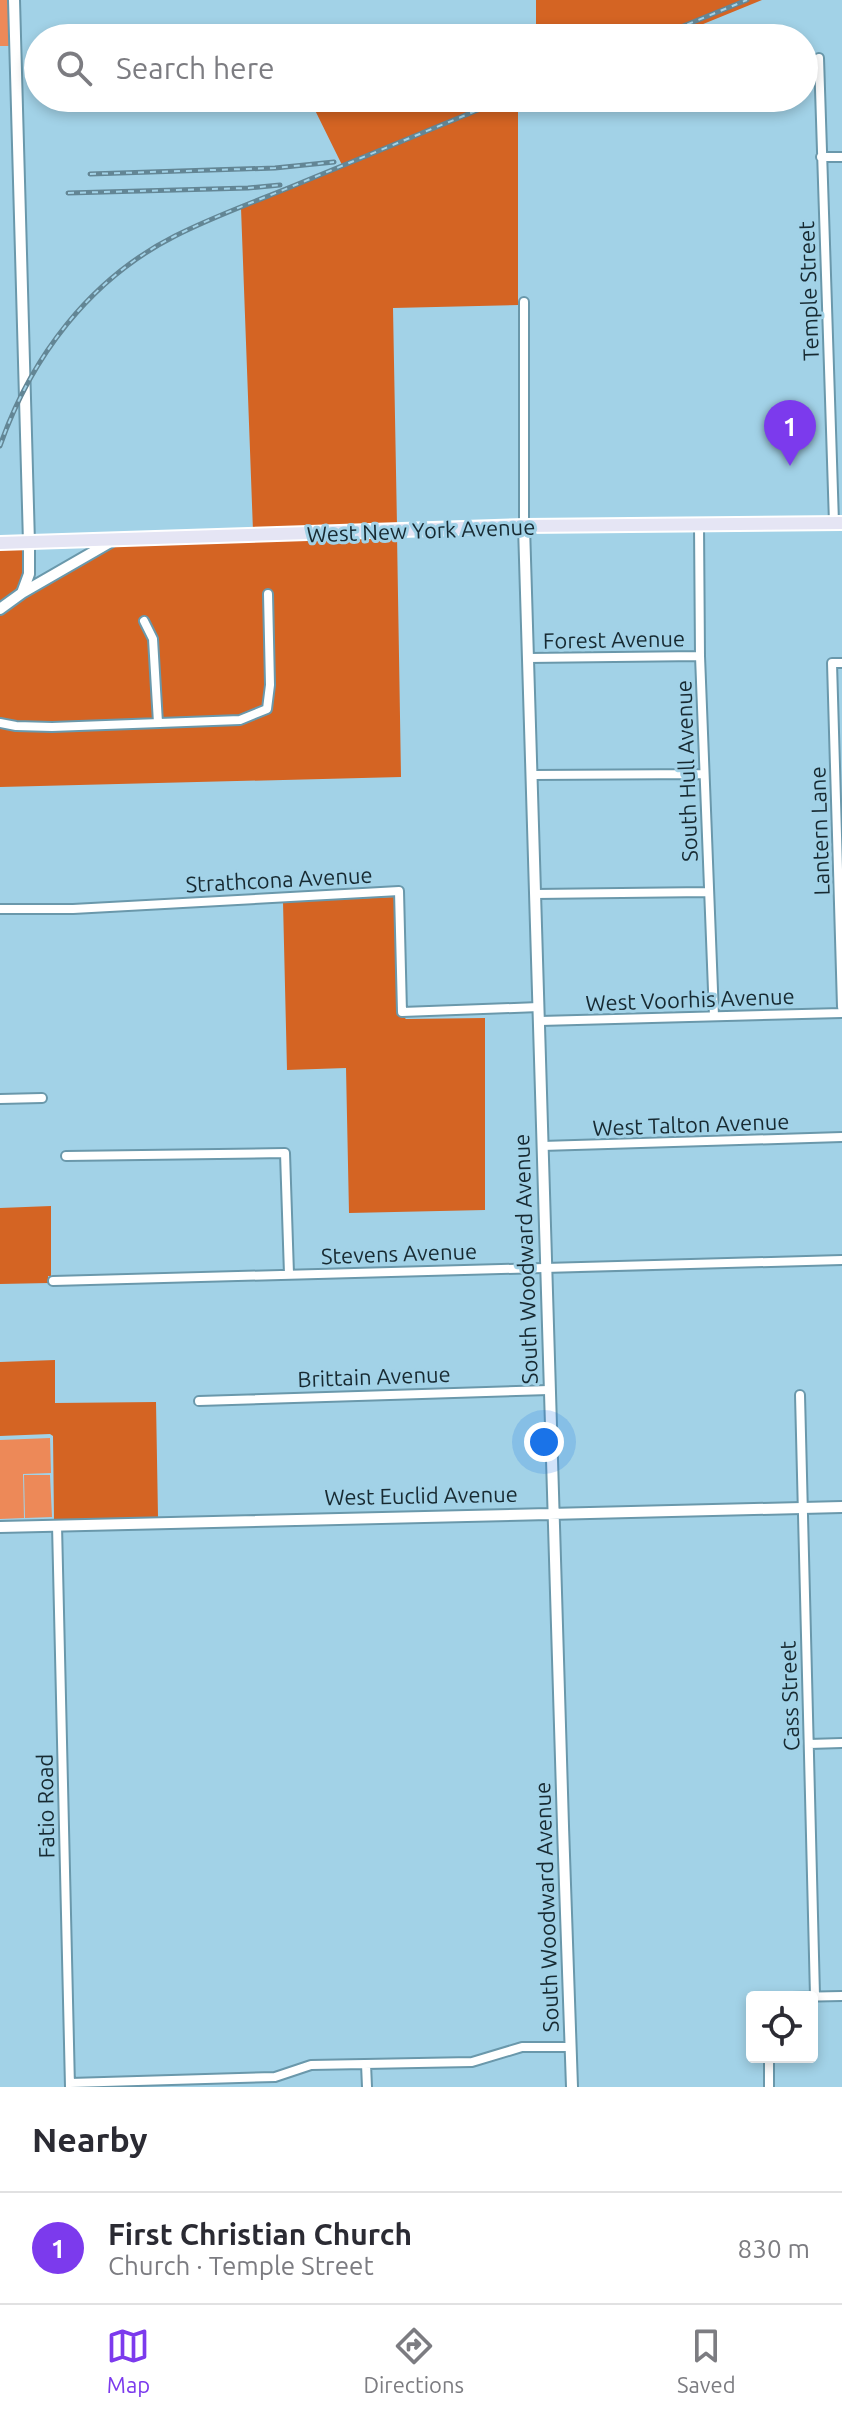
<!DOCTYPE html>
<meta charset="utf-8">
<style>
:root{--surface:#fff;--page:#f7f7f7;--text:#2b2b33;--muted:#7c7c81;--line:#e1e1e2;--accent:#7c3aed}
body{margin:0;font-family:Ubuntu,sans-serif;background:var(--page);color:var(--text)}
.controls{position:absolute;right:24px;bottom:24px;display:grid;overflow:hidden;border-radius:8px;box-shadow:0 4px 12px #0003}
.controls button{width:72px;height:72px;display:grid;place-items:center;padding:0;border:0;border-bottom:2px solid var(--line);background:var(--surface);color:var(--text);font:40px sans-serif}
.you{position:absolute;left:544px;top:1442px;width:28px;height:28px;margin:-20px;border:6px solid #fff;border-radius:50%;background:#1a73e8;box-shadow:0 0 0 12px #1a73e833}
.badge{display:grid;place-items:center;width:52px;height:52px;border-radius:50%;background:var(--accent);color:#fff;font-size:26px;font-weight:700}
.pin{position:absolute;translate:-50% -66px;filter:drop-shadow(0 2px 4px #0008)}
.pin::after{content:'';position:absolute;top:42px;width:28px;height:24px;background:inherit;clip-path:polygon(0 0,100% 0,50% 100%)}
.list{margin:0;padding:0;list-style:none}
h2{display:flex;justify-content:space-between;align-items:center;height:104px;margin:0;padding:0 32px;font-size:34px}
h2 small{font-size:26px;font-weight:400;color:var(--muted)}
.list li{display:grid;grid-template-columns:52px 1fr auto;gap:24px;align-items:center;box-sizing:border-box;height:112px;padding:0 32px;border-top:2px solid var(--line)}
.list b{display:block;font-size:30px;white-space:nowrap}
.list p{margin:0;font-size:26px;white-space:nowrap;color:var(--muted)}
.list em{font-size:26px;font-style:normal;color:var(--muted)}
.icon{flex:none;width:44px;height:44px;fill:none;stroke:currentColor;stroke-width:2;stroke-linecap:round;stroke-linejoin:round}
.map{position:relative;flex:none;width:842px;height:2087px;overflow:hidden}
.search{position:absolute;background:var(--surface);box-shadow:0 4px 12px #0003;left:24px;right:24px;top:24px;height:88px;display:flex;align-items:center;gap:20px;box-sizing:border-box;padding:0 28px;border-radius:44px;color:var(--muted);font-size:30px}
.sheet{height:216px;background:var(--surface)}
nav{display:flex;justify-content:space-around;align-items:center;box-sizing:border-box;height:112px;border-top:2px solid var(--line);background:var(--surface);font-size:22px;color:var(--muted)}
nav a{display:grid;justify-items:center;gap:4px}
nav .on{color:var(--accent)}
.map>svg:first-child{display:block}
</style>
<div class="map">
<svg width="842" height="2087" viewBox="0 0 842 2087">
<rect width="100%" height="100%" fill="#a2d2e7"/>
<path fill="#ed8958" d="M 0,0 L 10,0 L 12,46 L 0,46 Z
M 50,1438 L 51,1473 L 23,1474 L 24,1518 L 0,1519 L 0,1440 Z
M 24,1475 L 50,1475 L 52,1517 L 25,1518 Z"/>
<path fill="#d46423" d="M 536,0 L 762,0 L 669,38 L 536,38 Z
M 309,98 L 518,98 L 518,305 L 393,308 L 397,526 L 253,531 L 241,208 L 343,167 Z
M 397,535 L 401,777 L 0,787 L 0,614 L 25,596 L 115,545 Z
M 0,548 L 25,548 C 25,578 25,585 0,603 Z
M 395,897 L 398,1012 L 406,1019 L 485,1018 L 485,1210 L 349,1213 L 346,1068 L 287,1070 L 283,902 Z
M 51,1206 L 51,1276 L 48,1276 L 49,1283 L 0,1284 L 0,1208 Z
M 55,1360 L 55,1403 L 156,1402 L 158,1517 L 54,1520 L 53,1436 L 50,1434 L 0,1436 L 0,1362 Z"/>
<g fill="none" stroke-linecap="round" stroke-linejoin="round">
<g stroke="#6a98ab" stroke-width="12">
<path id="minor" d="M 819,58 L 834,523
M 821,157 L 842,157
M 524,302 L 524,526
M 699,525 L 700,656 L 714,1016
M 144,621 L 153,639 L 158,723
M 528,658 L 700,656
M 842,663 L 832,663 L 842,1007
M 0,723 L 16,726 L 52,727 L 240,720 L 267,709 L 270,685 L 268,594
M 532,775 L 704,774
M 535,894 L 708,892
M 0,909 L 73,909 L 399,891 L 402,1012 L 539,1007
M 540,1021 L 842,1013
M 0,1099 L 42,1098
M 542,1146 L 842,1137
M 66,1156 L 285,1153 L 289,1274
M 53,1281 L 842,1260
M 800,1395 L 815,1996
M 199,1401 L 549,1390
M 57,1525 L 70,2087
M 809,1744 L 842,1743
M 792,1997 L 842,1996
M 769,2057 L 769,2087
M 366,2064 L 367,2087
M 70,2083 L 275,2077 L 311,2065 L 472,2062 L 522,2047 L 571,2047"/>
</g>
<g stroke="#6a98ab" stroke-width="14">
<path id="tertiary" d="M 14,0 L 29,543 L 29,574 L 22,593
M 524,526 C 541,1047 553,1567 572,2087
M 0,609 L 22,593 L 114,540
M 0,1527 L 842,1507"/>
</g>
<g stroke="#fff" stroke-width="16">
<path id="primary" d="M 0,543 L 524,526 L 842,523"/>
</g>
<use href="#minor" stroke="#fff" stroke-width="8"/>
<use href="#tertiary" stroke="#fff" stroke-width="10"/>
<use href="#primary" stroke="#e5e5f4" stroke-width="12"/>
<g stroke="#638695" stroke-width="5">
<path id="rail" d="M 654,38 L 747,0
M 90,174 L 275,168 L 334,162
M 68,193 L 248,188 L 280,185
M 0,446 C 31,357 90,279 175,236 C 214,216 257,201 298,184 C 368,155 437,127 507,98"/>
</g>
<use href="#rail" stroke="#a2d2e7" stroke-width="2" stroke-dasharray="6" stroke-linecap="butt"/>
</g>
<g text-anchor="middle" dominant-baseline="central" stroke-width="6" stroke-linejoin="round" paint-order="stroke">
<g font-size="22" fill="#172a32" stroke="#a2d2e7">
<text transform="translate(808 291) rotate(-92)">Temple Street</text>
<text transform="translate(421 530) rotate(-2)">West New York Avenue</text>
<text transform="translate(614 639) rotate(-1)">Forest Avenue</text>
<text transform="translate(686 771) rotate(-92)">South Hull Avenue</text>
<text transform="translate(819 831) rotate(-92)">Lantern Lane</text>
<text transform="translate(279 879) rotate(-3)">Strathcona Avenue</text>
<text transform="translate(690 999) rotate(-2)">West Voorhis Avenue</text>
<text transform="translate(691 1124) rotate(-2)">West Talton Avenue</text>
<text transform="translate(399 1253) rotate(-2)">Stevens Avenue</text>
<text transform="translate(525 1259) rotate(-92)">South Woodward Avenue</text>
<text transform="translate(374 1376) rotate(-2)">Brittain Avenue</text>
<text transform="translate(421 1495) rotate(-1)">West Euclid Avenue</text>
<text transform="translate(789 1696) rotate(-92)">Cass Street</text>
<text transform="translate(45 1806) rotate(-91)">Fatio Road</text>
<text transform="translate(546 1907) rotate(-92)">South Woodward Avenue</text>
</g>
</g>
</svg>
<div class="controls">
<button><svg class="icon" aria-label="locate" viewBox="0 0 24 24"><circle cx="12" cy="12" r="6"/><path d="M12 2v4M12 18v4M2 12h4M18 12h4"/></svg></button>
</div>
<div class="you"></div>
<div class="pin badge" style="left:790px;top:466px">1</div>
<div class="search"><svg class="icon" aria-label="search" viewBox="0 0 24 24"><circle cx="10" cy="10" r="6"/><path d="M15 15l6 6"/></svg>Search here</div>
</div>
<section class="sheet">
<h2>Nearby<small></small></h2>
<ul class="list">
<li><span class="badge">1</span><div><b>First Christian Church</b><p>Church · Temple Street</p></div><em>830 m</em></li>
</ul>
</section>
<nav>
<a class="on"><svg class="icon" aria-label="map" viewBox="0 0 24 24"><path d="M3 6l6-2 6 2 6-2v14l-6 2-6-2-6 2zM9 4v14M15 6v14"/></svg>Map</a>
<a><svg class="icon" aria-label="directions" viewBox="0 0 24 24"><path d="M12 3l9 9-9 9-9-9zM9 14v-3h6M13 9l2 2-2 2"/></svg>Directions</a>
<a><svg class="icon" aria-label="saved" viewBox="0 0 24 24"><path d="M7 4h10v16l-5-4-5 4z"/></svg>Saved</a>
</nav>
